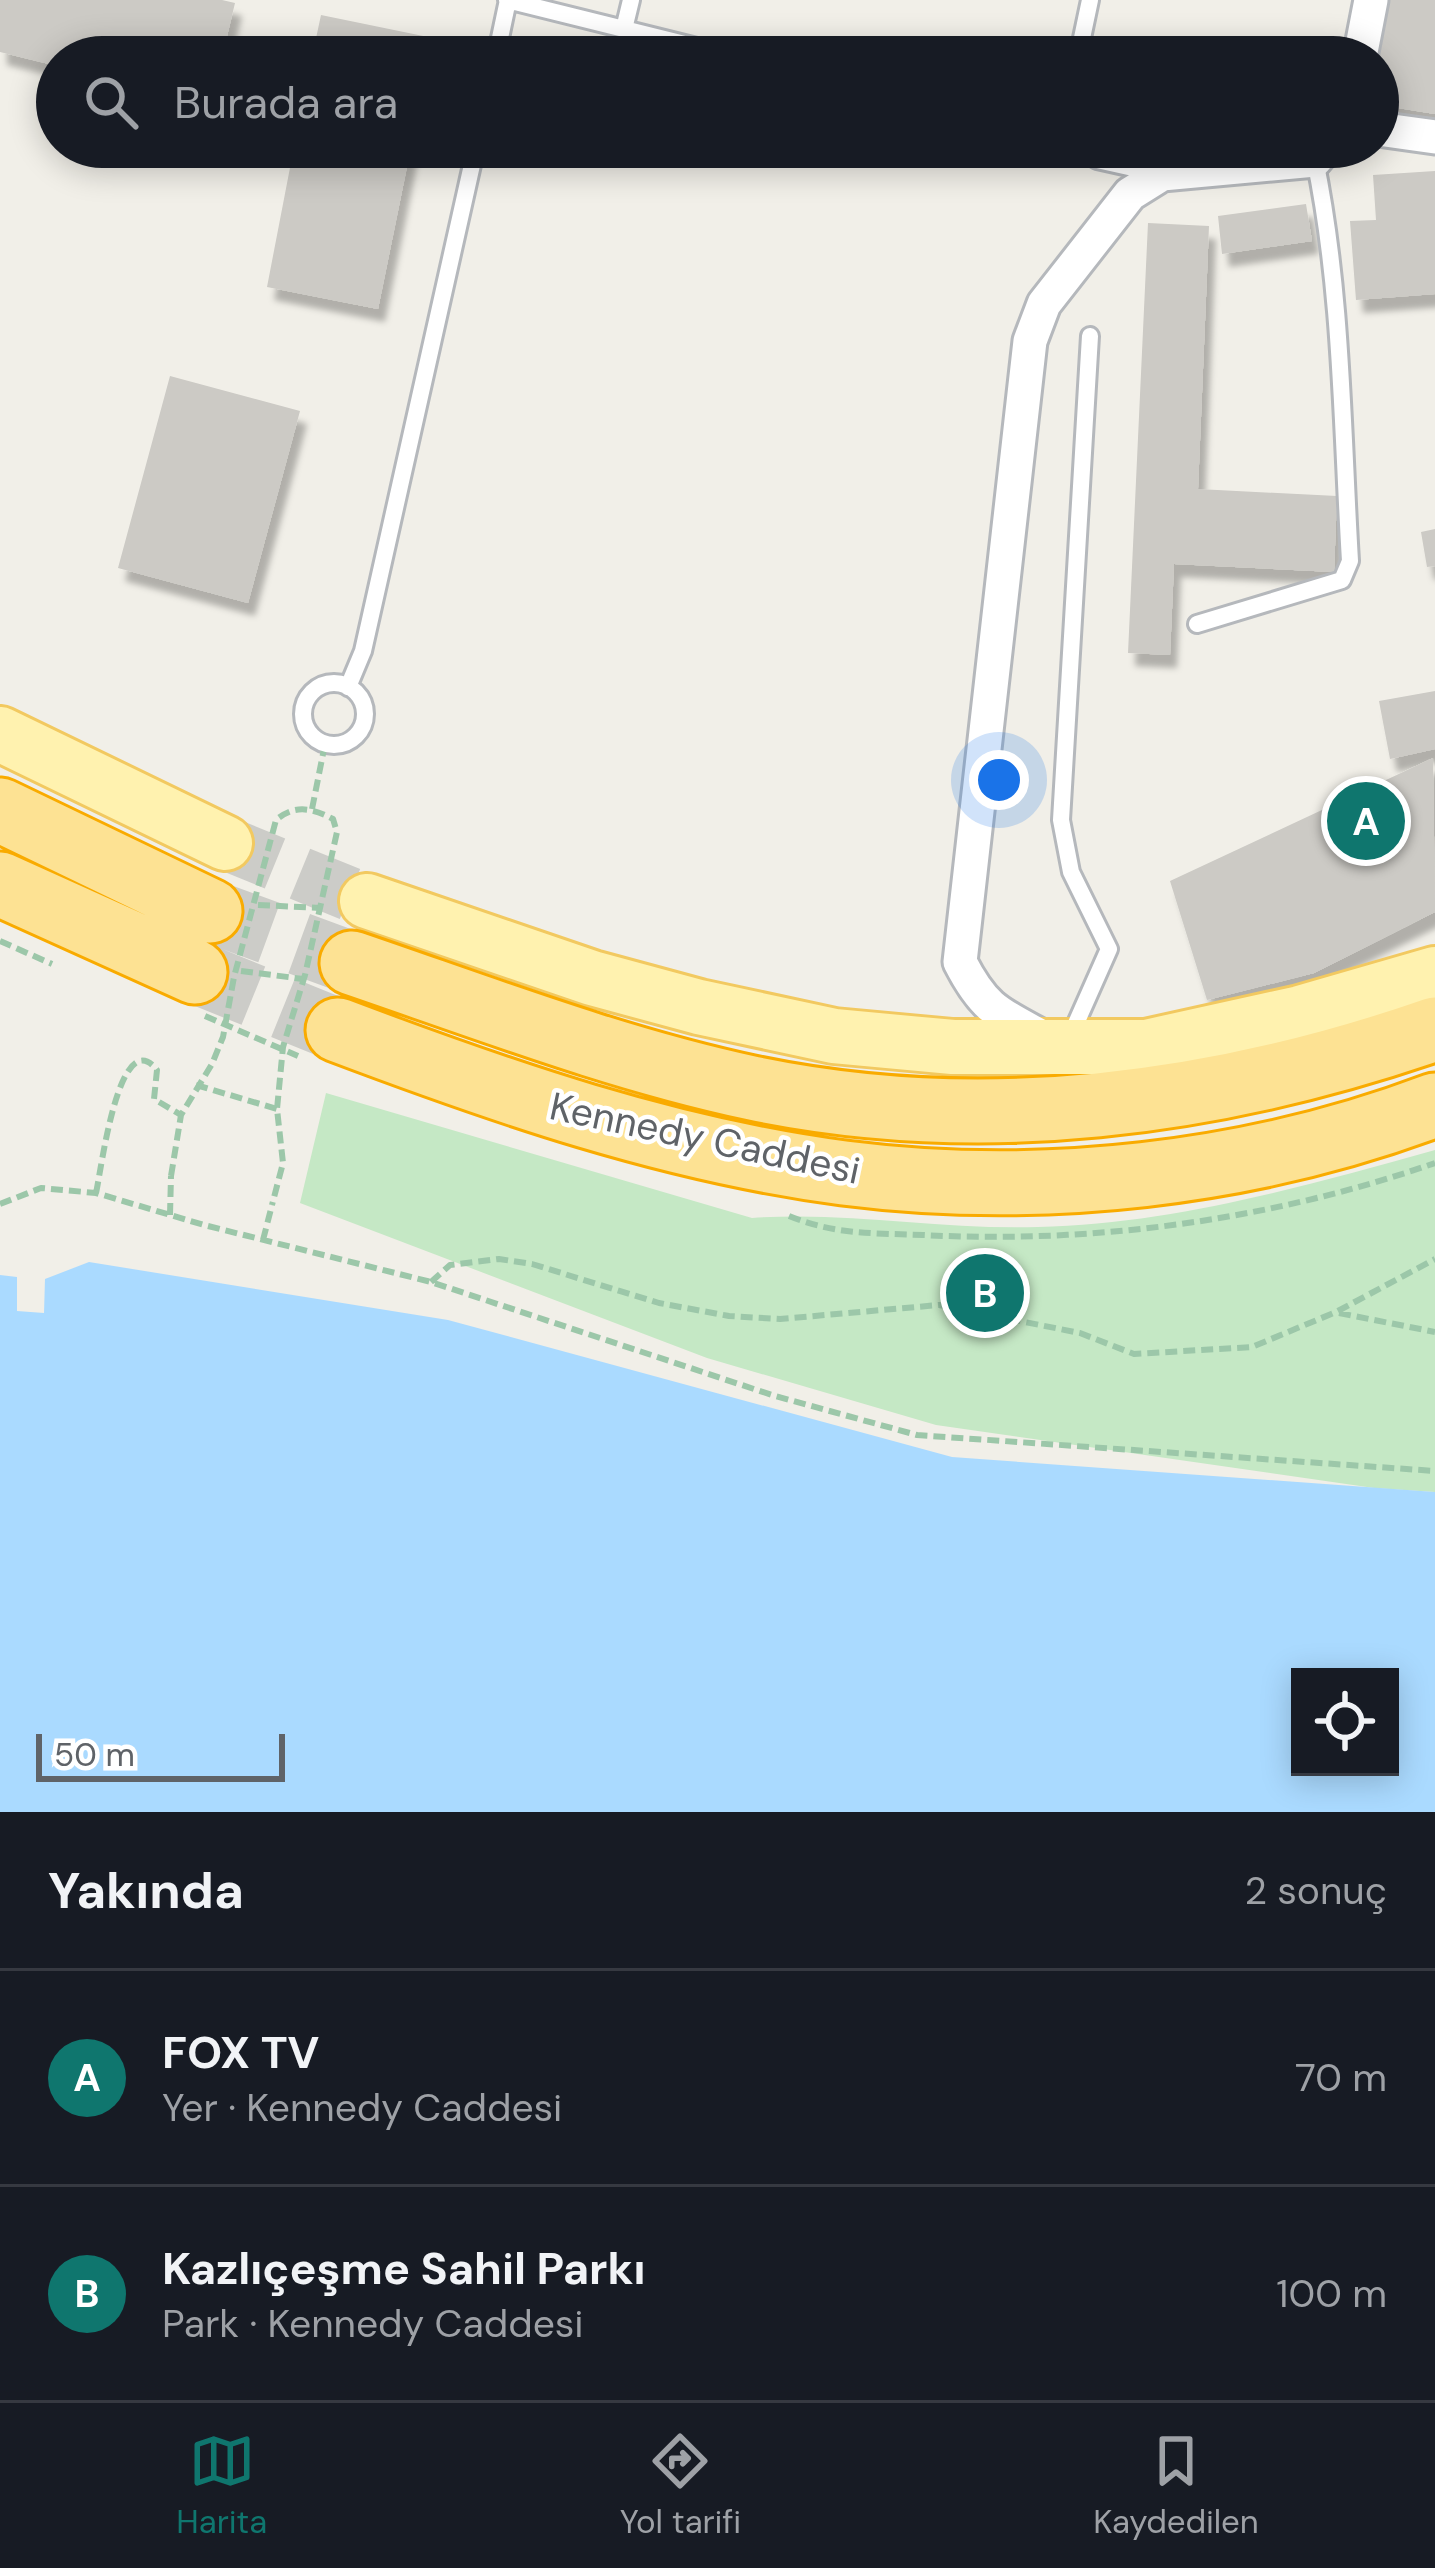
<!DOCTYPE html>
<html lang="tr">
<meta charset="utf-8">
<style>
:root{--surface:#171b24;--page:#20242c;--text:#f1f3f6;--muted:#9ea1a6;--line:#363941;--accent:#0f766e}
body{margin:0;font-family:"DM Sans",sans-serif;background:var(--page);color:var(--text)}
.controls{position:absolute;right:36px;bottom:36px;display:grid;overflow:hidden;border-radius:0px;box-shadow:0 6px 30px #0003}
.controls button{width:108px;height:108px;display:grid;place-items:center;padding:0;border:0;border-bottom:3px solid var(--line);background:var(--surface);color:var(--text);font:60px sans-serif}
.scale{position:absolute;left:36px;bottom:30px;width:249px;box-sizing:border-box;padding-left:12px;border:6px solid #5f6368;border-top:0;font-size:33px;line-height:42px;white-space:nowrap;color:#5f6368;-webkit-text-stroke:9px #fff;paint-order:stroke}
.you{position:absolute;left:999px;top:780px;width:42px;height:42px;margin:-30px;border:9px solid #fff;border-radius:50%;background:#1a73e8;box-shadow:0 0 0 18px #1a73e833}
.badge{display:grid;place-items:center;width:78px;height:78px;border-radius:50%;background:var(--accent);color:#fff;font-size:39px;font-weight:700}
.pin{position:absolute;translate:-50% -50%;border:6px solid #fff;box-shadow:0 3px 12px #0006}
.list{margin:0;padding:0;list-style:none}
h2{display:flex;justify-content:space-between;align-items:center;height:156px;margin:0;padding:0 48px;font-size:51px}
h2 small{font-size:39px;font-weight:400;color:var(--muted)}
.list li{display:grid;grid-template-columns:78px 1fr auto;gap:36px;align-items:center;box-sizing:border-box;height:216px;padding:0 48px;border-top:3px solid var(--line)}
.list b{display:block;font-size:45px;white-space:nowrap}
.list p{margin:0;font-size:39px;white-space:nowrap;color:var(--muted)}
.list em{font-size:39px;font-style:normal;color:var(--muted)}
.icon{flex:none;width:66px;height:66px;fill:none;stroke:currentColor;stroke-width:2;stroke-linecap:round;stroke-linejoin:round}
.map{position:relative;flex:none;width:1435px;height:1812px;overflow:hidden}
.search{position:absolute;background:var(--surface);box-shadow:0 6px 30px #0003;left:36px;right:36px;top:36px;height:132px;display:flex;align-items:center;gap:30px;box-sizing:border-box;padding:0 42px;border-radius:66px;color:var(--muted);font-size:45px}
.sheet{height:588px;background:var(--surface)}
nav{display:flex;justify-content:space-around;align-items:center;box-sizing:border-box;height:168px;border-top:3px solid var(--line);background:var(--surface);font-size:33px;color:var(--muted)}
nav a{display:grid;justify-items:center;gap:6px}
nav .on{color:var(--accent)}
.map>svg:first-child{display:block}
</style>
<div class="map">
<svg width="1435" height="1812" viewBox="0 0 1435 1812">
<defs>
<filter id="shadow"><feDropShadow dx="7" dy="13" stdDeviation="3" flood-color="#0004"/></filter>
</defs>
<rect width="100%" height="100%" fill="#f1efe8"/>
<path fill="#c5e8c5" d="M 326,1093 L 752,1218 C 848,1211 942,1230 1038,1227 C 1174,1224 1305,1186 1435,1150 L 1435,1492 L 1374,1488 L 936,1425 L 707,1358 L 300,1203 Z"/>
<path fill="#aadaff" fill-rule="evenodd" d="M 89,1262 L 448,1320 L 952,1457 L 1435,1492 L 1435,1812 L 0,1812 L 0,1275 L 17,1277 L 17,1311 L 44,1313 L 45,1279 ZM 1300,1677 L 1390,1677 L 1390,1767 L 1300,1767 Z"/>
<path fill="#cccac5" filter="url(#shadow)" d="M 0,0 L 222,0 L 235,3 L 222,57 L 57,57 L 57,66 L 0,52 Z
M 1387,0 L 1435,0 L 1435,114 L 1386,106 L 1378,97 L 1376,57 Z
M 321,15 L 433,38 L 429,57 L 312,57 Z
M 294,147 L 411,147 L 378,309 L 267,287 Z
M 1435,171 L 1435,294 L 1356,300 L 1350,221 L 1376,220 L 1373,175 Z
M 1306,204 L 1312,241 L 1222,254 L 1218,216 Z
M 1148,223 L 1209,226 L 1198,489 L 1337,496 L 1334,572 L 1174,564 L 1170,655 L 1128,653 Z
M 170,376 L 300,411 L 248,603 L 118,568 Z
M 1435,529 L 1435,566 L 1427,567 L 1421,532 Z
M 1435,691 L 1435,749 L 1390,759 L 1379,701 Z
M 1433,758 L 1435,912 L 1314,973 L 1207,1000 L 1170,881 Z"/>
<g fill="none" stroke-linecap="round" stroke-linejoin="round">
<path stroke="#ccccc8" stroke-width="54" stroke-dasharray="54 27" stroke-linecap="butt" d="M 225,843 L 367,901"/>
<path stroke="#ccccc8" stroke-width="63" stroke-dasharray="63 32" stroke-linecap="butt" d="M 210,911 L 352,963
M 195,972 L 338,1030"/>
<g stroke="#b5b8bc" stroke-width="22">
<path id="lane" d="M 507,0 L 737,57
M 624,29 L 631,0
M 496,57 L 508,0
M 1078,57 L 1090,0
M 1076,147 L 1097,160 L 1160,174
M 1197,624 L 1342,580 L 1350,561 C 1342,427 1342,291 1315,160
M303 714a31 31 0 1 1 62 0a31 31 0 1 1-62 0Z
M 348,687 L 363,651 L 476,147
M 1070,1037 L 1109,949 L 1071,872 L 1061,820 L 1090,336"/>
</g>
<g stroke="#b5b8bc" stroke-width="39">
<path id="street" d="M 1360,57 L 1371,0
M 1378,129 L 1435,137
M 1046,1039 C 1000,1014 985,1011 960,962 L 1030,341 L 1044,304 L 1130,194 L 1162,174 L 1315,160 L 1326,147"/>
</g>
<g stroke="#f2c960" stroke-width="60">
<path id="primary" d="M 0,734 L 225,843
M 367,901 L 592,978 L 699,1007 L 834,1036 L 953,1047 L 1146,1047 L 1300,1013 L 1435,974"/>
</g>
<g stroke="#f9ab00" stroke-width="69">
<path id="highway" d="M 0,810 L 210,911
M 0,884 L 195,972
M 352,963 C 484,1008 616,1059 752,1088 C 982,1136 1216,1105 1435,1029
M 338,1030 C 502,1092 669,1150 844,1173 C 1040,1198 1250,1175 1435,1105"/>
</g>
<path stroke="#9cc7a9" stroke-width="6" stroke-dasharray="12 6" stroke-linecap="butt" d="M 312,809 L 325,744
M 258,905 L 320,908
M 0,941 L 52,964
M 241,971 L 303,979
M 205,1016 L 298,1056
M 196,1085 L 277,1109
M 96,1193 C 101,1172 119,1022 157,1070 L 154,1099 L 181,1115
M 0,1204 L 41,1188 L 96,1193 L 204,1225 L 431,1282 L 775,1396 L 917,1435 L 1435,1471
M 170,1215 L 171,1176
M 789,1216 C 836,1235 873,1233 923,1235 C 1096,1244 1271,1220 1435,1163
M 263,1240 L 272,1205
M 431,1282 L 450,1265 L 499,1259 L 532,1264 L 659,1303 L 729,1316 L 780,1319 L 939,1305 L 1080,1333 L 1134,1354 L 1252,1347 L 1336,1312 L 1435,1259
M 1339,1313 L 1435,1332"/>
<use href="#lane" stroke="#fff" stroke-width="16"/>
<use href="#street" stroke="#fff" stroke-width="33"/>
<use href="#primary" stroke="#fff2af" stroke-width="54"/>
<use href="#highway" stroke="#fde293" stroke-width="63"/>
<path stroke="#9cc7a9" stroke-width="6" stroke-dasharray="12 6" stroke-linecap="butt" d="M 171,1176 L 181,1115 L 212,1064 L 223,1037 L 234,977 L 276,820 C 295,804 312,808 333,819 L 337,832 L 305,975 L 283,1047 L 277,1109 L 283,1163 L 272,1205"/>
</g>
<g text-anchor="middle" dominant-baseline="central" stroke-width="9" stroke-linejoin="round" paint-order="stroke">
<g font-size="39" fill="#5f6368" stroke="#fff">
<text transform="translate(705 1138) rotate(12)">Kennedy Caddesi</text>
</g>
</g>
</svg>
<div class="controls">
<button><svg class="icon" aria-label="locate" viewBox="0 0 24 24"><circle cx="12" cy="12" r="6"/><path d="M12 2v4M12 18v4M2 12h4M18 12h4"/></svg></button>
</div>
<div class="scale">50 m</div>
<div class="you"></div>
<div class="pin badge" style="left:1366px;top:821px">A</div>
<div class="pin badge" style="left:985px;top:1293px">B</div>
<div class="search"><svg class="icon" aria-label="search" viewBox="0 0 24 24"><circle cx="10" cy="10" r="6"/><path d="M15 15l6 6"/></svg>Burada ara</div>
</div>
<section class="sheet">
<h2>Yakında<small>2 sonuç</small></h2>
<ul class="list">
<li><span class="badge">A</span><div><b>FOX TV</b><p>Yer · Kennedy Caddesi</p></div><em>70 m</em></li>
<li><span class="badge">B</span><div><b>Kazlıçeşme Sahil Parkı</b><p>Park · Kennedy Caddesi</p></div><em>100 m</em></li>
</ul>
</section>
<nav>
<a class="on"><svg class="icon" aria-label="map" viewBox="0 0 24 24"><path d="M3 6l6-2 6 2 6-2v14l-6 2-6-2-6 2zM9 4v14M15 6v14"/></svg>Harita</a>
<a><svg class="icon" aria-label="directions" viewBox="0 0 24 24"><path d="M12 3l9 9-9 9-9-9zM9 14v-3h6M13 9l2 2-2 2"/></svg>Yol tarifi</a>
<a><svg class="icon" aria-label="saved" viewBox="0 0 24 24"><path d="M7 4h10v16l-5-4-5 4z"/></svg>Kaydedilen</a>
</nav>
